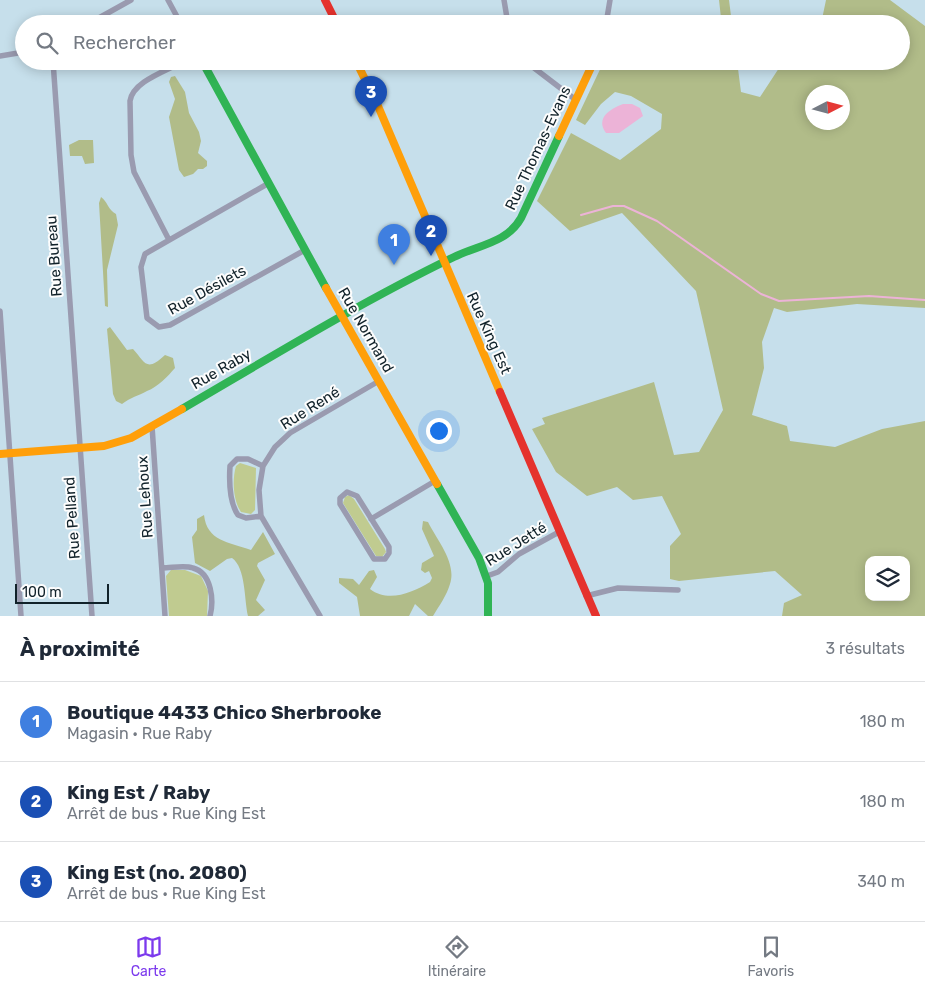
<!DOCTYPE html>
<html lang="fr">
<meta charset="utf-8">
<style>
:root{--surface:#fff;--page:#f2f2f3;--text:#1f2937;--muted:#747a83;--line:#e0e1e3;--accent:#7c3aed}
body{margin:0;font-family:Rubik,sans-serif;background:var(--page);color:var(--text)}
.controls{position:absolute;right:15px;bottom:15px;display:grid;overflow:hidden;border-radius:10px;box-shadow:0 2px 12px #0003}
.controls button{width:45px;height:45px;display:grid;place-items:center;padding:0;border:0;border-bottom:1px solid var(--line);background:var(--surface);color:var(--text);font:25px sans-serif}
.compass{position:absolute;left:805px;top:85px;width:45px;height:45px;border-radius:50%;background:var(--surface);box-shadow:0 2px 12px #0003;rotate:84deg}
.scale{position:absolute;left:15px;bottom:12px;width:94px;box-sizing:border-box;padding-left:5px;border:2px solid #11222a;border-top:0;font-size:14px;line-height:18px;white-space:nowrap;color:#11222a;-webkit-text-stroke:4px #fdfdfd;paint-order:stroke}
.you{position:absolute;left:438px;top:430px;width:18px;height:18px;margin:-12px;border:4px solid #fff;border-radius:50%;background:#1a73e8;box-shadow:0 0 0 8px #1a73e833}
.badge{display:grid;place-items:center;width:32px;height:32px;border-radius:50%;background:var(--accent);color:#fff;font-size:16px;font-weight:700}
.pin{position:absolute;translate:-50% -41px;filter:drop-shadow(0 1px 2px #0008)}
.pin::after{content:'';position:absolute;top:26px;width:18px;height:15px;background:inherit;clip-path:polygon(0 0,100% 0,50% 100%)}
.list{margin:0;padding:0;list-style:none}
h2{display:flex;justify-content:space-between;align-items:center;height:65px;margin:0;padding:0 20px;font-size:21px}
h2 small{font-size:16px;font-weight:400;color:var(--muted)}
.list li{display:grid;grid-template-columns:32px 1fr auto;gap:15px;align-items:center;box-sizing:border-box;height:80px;padding:0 20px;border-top:1px solid var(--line)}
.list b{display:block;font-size:19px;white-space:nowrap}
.list p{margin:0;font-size:16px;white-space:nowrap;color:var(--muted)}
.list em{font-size:16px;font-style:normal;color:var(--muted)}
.icon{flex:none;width:28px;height:28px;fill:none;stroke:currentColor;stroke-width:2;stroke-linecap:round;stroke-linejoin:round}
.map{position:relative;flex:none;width:925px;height:616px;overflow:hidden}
.search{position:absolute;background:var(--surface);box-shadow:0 2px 12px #0003;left:15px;right:15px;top:15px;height:55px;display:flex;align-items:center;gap:12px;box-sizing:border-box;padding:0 18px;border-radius:28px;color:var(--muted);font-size:19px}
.sheet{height:305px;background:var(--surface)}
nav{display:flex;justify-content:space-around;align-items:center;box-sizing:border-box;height:70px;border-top:1px solid var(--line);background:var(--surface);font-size:14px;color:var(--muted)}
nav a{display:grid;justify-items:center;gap:2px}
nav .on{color:var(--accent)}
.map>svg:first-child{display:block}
</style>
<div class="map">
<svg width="925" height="616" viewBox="0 0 925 616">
<rect width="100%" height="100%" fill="#c6dfeb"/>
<path fill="#c0cb90" d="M 240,463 L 256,468 L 255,510 L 251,514 L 241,512 C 233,500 232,480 236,466 Z
M 349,495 L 354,499 L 385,549 L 386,552 L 382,557 L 376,556 L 343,503 L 345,497 Z
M 171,570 L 185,570 L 201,576 L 208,591 L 207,616 L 169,616 L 166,576 Z"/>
<path fill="#b1bc89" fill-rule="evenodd" d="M 719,0 L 729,0 L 732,24 L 668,24 L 721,18 Z
M 826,0 L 890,0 L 925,26 L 925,308 L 857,304 L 787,312 L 774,308 L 762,342 L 764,368 L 752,415 L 787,426 L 790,441 L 835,447 L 882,429 L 925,421 L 925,616 L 782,616 L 784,603 L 802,595 L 775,571 L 679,581 L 670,579 L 670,546 L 681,534 L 662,496 L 633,500 L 617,487 L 587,496 L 556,472 L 532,429 L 545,424 L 542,418 L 654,382 L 674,455 L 699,452 L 723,410 L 696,291 L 622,213 L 570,231 L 537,201 L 571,133 L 620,160 L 661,129 L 662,114 L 631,96 L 615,92 L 601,104 L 585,125 L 576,120 L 604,61 L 737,61 L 741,92 L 760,97 L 781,65 L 786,61 L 901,61 L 901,24 L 821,24 ZM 812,92 L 842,92 L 842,122 L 812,122 ZM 869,560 L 906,560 L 906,597 L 869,597 Z
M 175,76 L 185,92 L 189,113 L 199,132 L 201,141 L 198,153 L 207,161 L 207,166 L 203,169 L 198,169 L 193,174 L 184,177 L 179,170 L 169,117 L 175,99 L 169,82 L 171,77 Z
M 79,140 L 93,140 L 94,163 L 85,164 L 82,156 L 70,156 L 69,145 Z
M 101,197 C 108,202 108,210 116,214 L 118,225 L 107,270 L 108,307 L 105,306 L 99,203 Z
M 110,327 L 127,350 L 133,349 C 145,362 146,373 165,355 L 173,358 L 175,368 C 168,376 158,387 147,391 C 138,396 131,397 122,404 L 116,401 L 113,394 L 107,329 Z
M 204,515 C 207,541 228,542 251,550 L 263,532 L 275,554 L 258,563 L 257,566 L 265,580 L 256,600 L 265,610 L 258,616 L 248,616 C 244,599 246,568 232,558 L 227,559 L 210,571 L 195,563 L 192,537 L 197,530 L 197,519 Z
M 423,521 L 428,522 C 437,540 457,563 450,584 C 447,595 439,606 433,616 L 428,616 L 415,604 L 409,616 L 360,616 L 357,597 L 339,583 L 339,578 L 353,579 L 359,585 L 369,571 L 374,570 L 377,577 L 370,589 C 388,603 412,593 430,582 L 432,578 L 429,571 L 425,573 L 421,570 L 422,563 L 434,556 L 422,529 Z"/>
<path fill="#ecb3d7" d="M 623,104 L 632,104 L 640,108 L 643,116 L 619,133 L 606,133 C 595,118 610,109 623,104 Z"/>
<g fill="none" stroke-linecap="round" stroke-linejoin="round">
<path stroke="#ecb3d7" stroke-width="2" d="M 581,215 L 613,206 L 624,206 L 657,221 L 761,294 L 779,301 L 869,296 L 925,300"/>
<path stroke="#9a9bb0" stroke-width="5.5" d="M 168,0 L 181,24
M 504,0 L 508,24
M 88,24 L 131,0
M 606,24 L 610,0
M 0,56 L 24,52
M 53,61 L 92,616
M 525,61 L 576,100
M 269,183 L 145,254 L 141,267 L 147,318 L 159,327 L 170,325 L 305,250
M 168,238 L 134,172 L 131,155 L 130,101 C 133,81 167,71 184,61
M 0,311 L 21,616
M 152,426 L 165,616
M 347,492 L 357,496 L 389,547 L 389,553 L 385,559 L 374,559 L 340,504 L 340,498 Z
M 261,516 L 246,518 L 238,515 C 229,502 229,482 230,466 L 237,459 L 248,459 L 263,466
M 371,519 L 435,481
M 162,568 C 172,568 184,565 193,568 C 212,573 214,601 210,616
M 487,576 L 498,572 L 519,554 L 559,532
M 586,596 L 618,588 L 678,590
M 320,616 L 261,516 L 259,490 L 263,466 L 275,447 L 290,433 L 379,381"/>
<path stroke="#30b455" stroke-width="8" d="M 202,61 L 326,288
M 182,409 C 271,357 361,302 454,257 C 478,245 507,243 521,218 L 559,136
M 437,484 L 479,558 L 488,583 L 488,616"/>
<path stroke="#ff9f0a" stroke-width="8" d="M 356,61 L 378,106 L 500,392
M 559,136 L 594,61
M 326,288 L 437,484
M 0,454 L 104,446 L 131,438 L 182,409"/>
<path stroke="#e5322d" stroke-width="8" d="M 325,0 L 337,24
M 500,392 L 596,616"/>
</g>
<g text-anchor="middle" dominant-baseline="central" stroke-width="4" stroke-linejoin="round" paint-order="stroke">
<g font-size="15" fill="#11222a" stroke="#fdfdfd">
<text transform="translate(538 148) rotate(-65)">Rue Thomas-Evans</text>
<text transform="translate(54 256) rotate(-94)">Rue Bureau</text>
<text transform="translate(207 290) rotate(-29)">Rue Désilets</text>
<text transform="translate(366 330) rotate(60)">Rue Normand</text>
<text transform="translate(489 333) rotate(66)">Rue King Est</text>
<text transform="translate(221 369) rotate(-30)">Rue Raby</text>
<text transform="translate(310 408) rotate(-32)">Rue René</text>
<text transform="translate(145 497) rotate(-94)">Rue Lehoux</text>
<text transform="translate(72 518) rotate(-94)">Rue Pelland</text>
<text transform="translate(516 544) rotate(-32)">Rue Jetté</text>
</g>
</g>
</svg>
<div class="controls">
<button><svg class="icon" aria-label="layers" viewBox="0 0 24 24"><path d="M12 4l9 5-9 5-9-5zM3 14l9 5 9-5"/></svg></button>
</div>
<svg class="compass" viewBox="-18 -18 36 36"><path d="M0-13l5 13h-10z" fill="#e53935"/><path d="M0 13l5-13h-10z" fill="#747a83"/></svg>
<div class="scale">100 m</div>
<div class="you"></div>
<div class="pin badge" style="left:394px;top:265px;background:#3f7fe0">1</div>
<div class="pin badge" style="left:431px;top:256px;background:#1a4fb4">2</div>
<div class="pin badge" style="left:371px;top:117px;background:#1a4fb4">3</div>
<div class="search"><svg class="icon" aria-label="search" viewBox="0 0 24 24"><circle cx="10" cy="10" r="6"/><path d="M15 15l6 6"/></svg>Rechercher</div>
</div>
<section class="sheet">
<h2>À proximité<small>3 résultats</small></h2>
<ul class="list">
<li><span class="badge" style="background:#3f7fe0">1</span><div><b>Boutique 4433 Chico Sherbrooke</b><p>Magasin · Rue Raby</p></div><em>180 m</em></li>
<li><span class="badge" style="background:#1a4fb4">2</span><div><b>King Est / Raby</b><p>Arrêt de bus · Rue King Est</p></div><em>180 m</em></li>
<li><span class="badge" style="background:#1a4fb4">3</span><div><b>King Est (no. 2080)</b><p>Arrêt de bus · Rue King Est</p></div><em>340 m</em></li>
</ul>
</section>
<nav>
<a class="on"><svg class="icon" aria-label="map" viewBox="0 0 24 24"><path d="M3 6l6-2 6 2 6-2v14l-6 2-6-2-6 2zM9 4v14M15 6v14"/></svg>Carte</a>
<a><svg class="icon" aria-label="directions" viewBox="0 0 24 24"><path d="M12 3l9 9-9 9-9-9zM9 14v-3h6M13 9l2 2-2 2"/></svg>Itinéraire</a>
<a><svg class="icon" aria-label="saved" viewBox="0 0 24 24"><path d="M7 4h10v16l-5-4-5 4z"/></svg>Favoris</a>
</nav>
